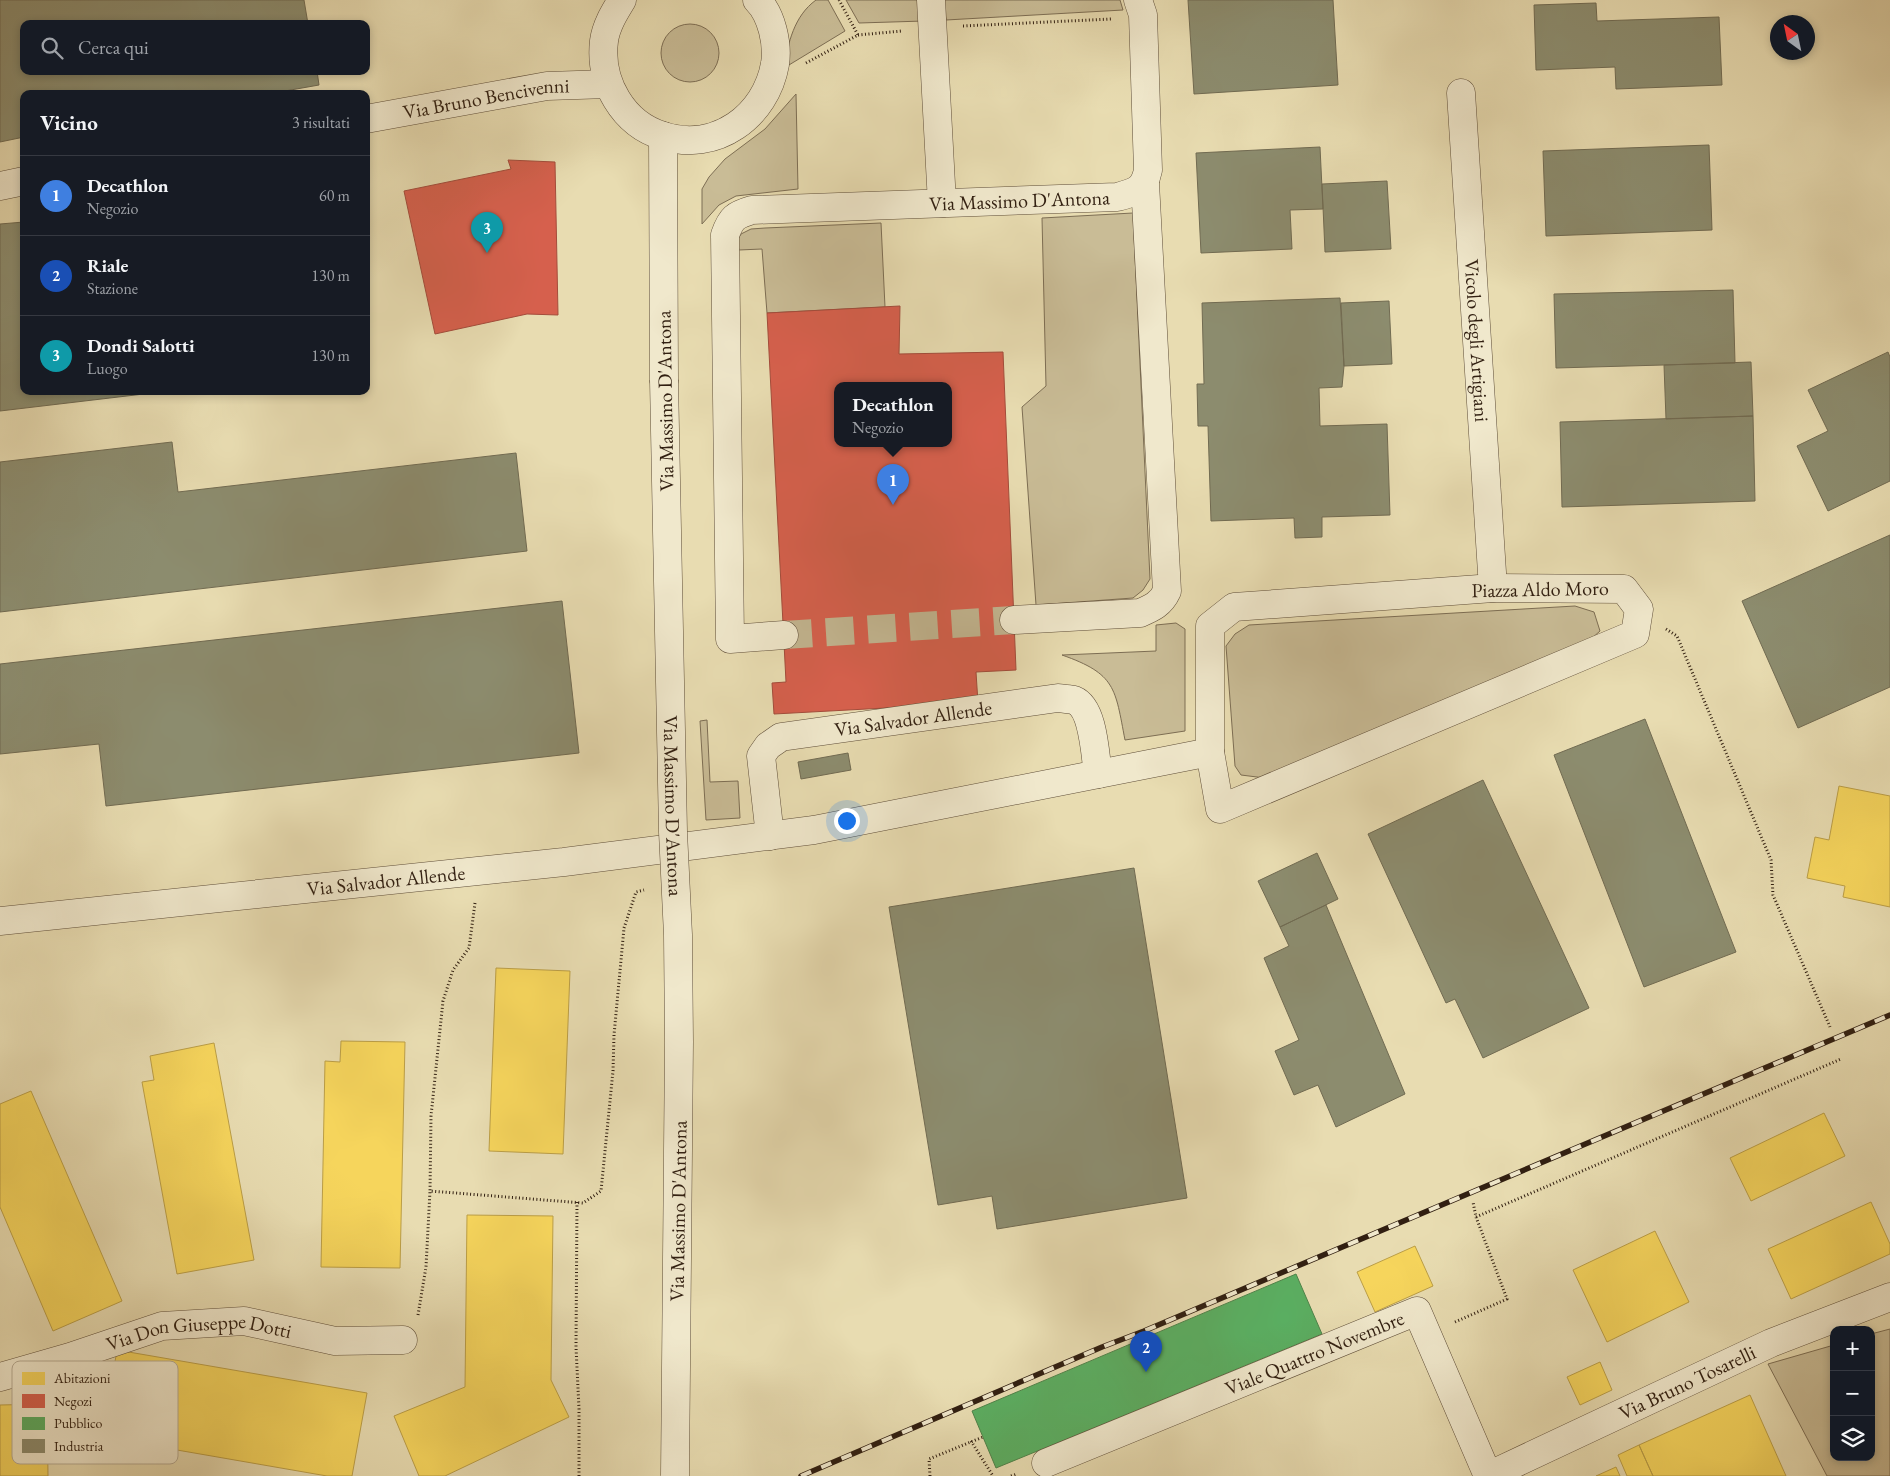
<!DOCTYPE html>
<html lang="it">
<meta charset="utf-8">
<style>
:root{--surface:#171b24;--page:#242831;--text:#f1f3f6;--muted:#9ea1a6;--line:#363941;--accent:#c59692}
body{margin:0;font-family:"EB Garamond",serif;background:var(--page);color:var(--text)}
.controls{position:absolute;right:15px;bottom:15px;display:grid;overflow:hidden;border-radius:10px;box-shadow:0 2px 8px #0003}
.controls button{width:45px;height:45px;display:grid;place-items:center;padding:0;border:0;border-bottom:1px solid var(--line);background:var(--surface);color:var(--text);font:25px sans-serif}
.compass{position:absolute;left:1770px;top:15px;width:45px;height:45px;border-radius:50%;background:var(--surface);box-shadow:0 2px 8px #0003;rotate:327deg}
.you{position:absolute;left:846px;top:820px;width:18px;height:18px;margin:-12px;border:4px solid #fff;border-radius:50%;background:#1a73e8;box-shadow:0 0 0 8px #1a73e833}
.badge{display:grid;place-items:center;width:32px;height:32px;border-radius:50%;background:var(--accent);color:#fff;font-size:16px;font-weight:700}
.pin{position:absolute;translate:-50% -41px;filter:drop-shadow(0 1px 2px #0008)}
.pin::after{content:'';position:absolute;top:26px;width:18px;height:15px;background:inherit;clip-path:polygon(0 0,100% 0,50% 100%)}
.popup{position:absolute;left:834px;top:382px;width:118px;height:65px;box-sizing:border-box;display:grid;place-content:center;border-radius:10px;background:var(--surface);filter:drop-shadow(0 1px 4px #0005);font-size:16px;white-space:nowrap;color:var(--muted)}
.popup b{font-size:19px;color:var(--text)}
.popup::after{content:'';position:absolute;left:50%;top:100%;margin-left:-10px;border:10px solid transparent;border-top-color:var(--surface)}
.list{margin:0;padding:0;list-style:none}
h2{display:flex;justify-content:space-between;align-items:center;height:65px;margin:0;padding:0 20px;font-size:21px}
h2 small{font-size:16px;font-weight:400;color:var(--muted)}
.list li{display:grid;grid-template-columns:32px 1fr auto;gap:15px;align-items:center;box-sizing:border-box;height:80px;padding:0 20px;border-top:1px solid var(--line)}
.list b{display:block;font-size:19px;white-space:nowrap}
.list p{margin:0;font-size:16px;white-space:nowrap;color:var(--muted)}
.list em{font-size:16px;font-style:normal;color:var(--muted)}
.icon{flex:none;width:28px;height:28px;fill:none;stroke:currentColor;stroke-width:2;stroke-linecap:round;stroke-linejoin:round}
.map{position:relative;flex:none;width:1890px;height:1476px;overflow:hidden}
.search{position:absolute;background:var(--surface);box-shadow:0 2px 8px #0003;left:20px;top:20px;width:350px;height:55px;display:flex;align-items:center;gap:12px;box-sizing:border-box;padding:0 18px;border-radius:10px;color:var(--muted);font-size:19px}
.panel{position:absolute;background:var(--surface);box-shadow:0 2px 8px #0003;left:20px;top:90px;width:350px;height:305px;border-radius:10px}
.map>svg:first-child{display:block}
</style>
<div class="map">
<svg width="1890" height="1476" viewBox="0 0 1890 1476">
<rect width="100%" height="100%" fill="#e8dcb1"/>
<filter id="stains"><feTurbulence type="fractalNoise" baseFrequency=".004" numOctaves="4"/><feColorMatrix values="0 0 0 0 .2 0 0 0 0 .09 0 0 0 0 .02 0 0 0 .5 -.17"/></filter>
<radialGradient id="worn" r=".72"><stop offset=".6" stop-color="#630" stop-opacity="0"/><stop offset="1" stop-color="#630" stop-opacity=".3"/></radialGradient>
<path fill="#c9bc96" stroke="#7d6e54" d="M 816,0 L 828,0 L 845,31 L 784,68 C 788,43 794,16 816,0 Z
M 846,0 L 919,0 L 924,21 L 859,23 Z
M 943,0 L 1120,0 L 1123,10 L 946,20 Z
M661 53a29 29 0 1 1 58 0a29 29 0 1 1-58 0Z
M 796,94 L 798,189 L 736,196 L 719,205 L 702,224 L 702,189 L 709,177 L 725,159 L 765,129 Z
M 1133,213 L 1150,579 L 1143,590 L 1133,598 L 1036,605 L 1022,407 L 1046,386 L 1042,218 Z
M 881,223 L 885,307 L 767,313 L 762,249 L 739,250 L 737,241 L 741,234 L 751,229 L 765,228 Z
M 1575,606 L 1594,612 L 1600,631 L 1582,647 L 1265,778 L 1241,775 L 1235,766 L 1226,646 L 1235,634 L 1249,625 Z
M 1176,623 L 1185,629 L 1185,731 L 1125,740 C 1115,688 1116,674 1062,655 L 1156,651 L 1156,625 Z
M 707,720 L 710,782 L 738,781 L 740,818 L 706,820 L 700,721 Z
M 1890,1329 L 1890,1476 L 1827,1476 L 1768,1364 L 1834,1345 L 1834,1457 L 1871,1457 L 1871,1334 Z"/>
<path fill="#f6d55c" stroke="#bb9e46" d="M 1839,786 L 1890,796 L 1890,907 L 1843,897 L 1845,886 L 1807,878 L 1815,837 L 1829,840 Z
M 496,968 L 570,971 L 563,1154 L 489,1151 Z
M 341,1041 L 405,1042 L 400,1268 L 321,1267 L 325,1061 L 340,1062 Z
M 214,1043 L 254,1260 L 177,1274 L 142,1082 L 154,1080 L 150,1056 Z
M 31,1091 L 122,1301 L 53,1331 L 0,1207 L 0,1104 Z
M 1824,1113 L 1845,1156 L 1751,1201 L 1730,1158 Z
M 1871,1202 L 1890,1244 L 1890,1254 L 1791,1299 L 1768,1249 Z
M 467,1215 L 553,1216 L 551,1380 L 569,1417 L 445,1476 L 419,1476 L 394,1416 L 465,1387 Z
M 1655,1231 L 1689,1302 L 1607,1342 L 1573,1270 Z
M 1415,1246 L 1433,1286 L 1375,1312 L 1357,1272 Z
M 117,1350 L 367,1393 L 352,1476 L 327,1476 L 102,1437 Z
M 1600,1362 L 1612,1390 L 1580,1405 L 1567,1377 Z
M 1750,1395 L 1786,1476 L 1653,1476 L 1639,1445 Z
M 47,1404 L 48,1476 L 0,1476 L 0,1405 Z
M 1639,1445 L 1653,1476 L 1627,1476 L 1618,1455 Z
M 1616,1467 L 1620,1476 L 1596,1476 Z"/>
<path fill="#d6604d" stroke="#a44c3b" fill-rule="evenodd" d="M 508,160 L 555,162 L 558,315 L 527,314 L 435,334 L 404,191 L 511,169 Z
M 900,306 L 899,354 L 1003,352 L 1016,670 L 976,672 L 978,703 L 774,714 L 772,683 L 786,682 L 767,313 ZM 838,386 L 948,386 L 948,444 L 838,444 Z"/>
<path fill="#5aae61" stroke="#4e8349" d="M 1296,1274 L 1322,1334 L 996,1468 L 972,1411 Z"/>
<path fill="#8c8c6e" stroke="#716b52" d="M 0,0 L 304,0 L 308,24 L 24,24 L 24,71 L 317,71 L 319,85 L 268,94 L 24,94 L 24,137 L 0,142 Z
M 1188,0 L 1333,0 L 1338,85 L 1194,94 Z
M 1596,3 L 1597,21 L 1719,17 L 1722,85 L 1616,89 L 1615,67 L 1536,70 L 1534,5 Z
M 1709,145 L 1712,230 L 1546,236 L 1543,151 Z
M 1320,147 L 1323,209 L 1290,210 L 1292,249 L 1201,253 L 1196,153 Z
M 1387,181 L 1391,249 L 1325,252 L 1322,184 Z
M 24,222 L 24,391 L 169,391 L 0,411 L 0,224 Z
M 1733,290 L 1735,363 L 1556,368 L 1554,294 Z
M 1340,298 L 1344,366 L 1342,387 L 1319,388 L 1320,426 L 1387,424 L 1390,515 L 1322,517 L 1322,537 L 1295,538 L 1294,518 L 1211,521 L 1208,426 L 1198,426 L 1197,384 L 1204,384 L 1202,303 Z
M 1389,301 L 1392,364 L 1344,366 L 1341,303 Z
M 1888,352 L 1890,357 L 1890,481 L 1828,511 L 1797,446 L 1828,431 L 1808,390 Z
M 1751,362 L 1753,416 L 1666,419 L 1664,365 Z
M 1753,416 L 1755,501 L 1562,507 L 1560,422 Z
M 172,442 L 178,492 L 516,453 L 527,551 L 0,612 L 0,462 Z
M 1890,535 L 1890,687 L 1798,728 L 1742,601 Z
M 562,601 L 579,753 L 106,806 L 99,744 L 0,754 L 0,664 Z
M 1645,719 L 1736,952 L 1644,987 L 1554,755 Z
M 848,753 L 851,770 L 801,779 L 798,762 Z
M 1483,780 L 1589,1008 L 1483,1058 L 1455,999 L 1446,1003 L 1368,834 Z
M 1317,853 L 1338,899 L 1280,927 L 1258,881 Z
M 1134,868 L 1187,1198 L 997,1229 L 992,1196 L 938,1205 L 889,907 Z
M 1326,905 L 1405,1094 L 1336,1127 L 1318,1085 L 1294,1095 L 1275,1051 L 1299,1040 L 1264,958 L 1289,946 L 1280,927 Z"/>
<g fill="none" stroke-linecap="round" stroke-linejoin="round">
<path stroke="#c3b691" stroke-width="28" stroke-dasharray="28 14" stroke-linecap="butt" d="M 784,635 L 1014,620"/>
<g stroke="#5f4e39" stroke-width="29">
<g id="minor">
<path d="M 622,0 C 614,13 606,26 604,41 C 599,82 623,124 663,136 C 716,153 766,116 775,64 C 778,44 772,15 757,0"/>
<path d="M 931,0 L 942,203"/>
<path id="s1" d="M 1461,93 L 1493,588"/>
<path id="s2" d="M 366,119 L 547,86 L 608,84"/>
<path d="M 663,136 L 664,380"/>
<path d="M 0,186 L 24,181"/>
<path d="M 1493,588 L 1624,589 L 1639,609 L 1635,634 L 1220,809 L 1210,752 L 1210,626 L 1234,607 Z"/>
<path d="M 1014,620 L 1140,613 C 1152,608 1161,604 1167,591 L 1145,183"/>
<path id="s3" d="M 784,635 L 730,639 L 725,235 C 731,218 735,215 752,210 L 1117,197 C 1136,192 1144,190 1148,170 L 1143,15 L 1138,0"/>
<path id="s4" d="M 770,836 L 761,756 L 768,746 L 781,737 L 1058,698 C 1063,699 1070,699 1074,700 C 1094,708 1095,756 1098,774"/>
<path id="s5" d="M 0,921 L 564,862 L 814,830 L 1210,752"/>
<path id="s6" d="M 0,1377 L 70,1357 L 162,1326 L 244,1321 L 335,1341 L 403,1340"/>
<path id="s7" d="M 1046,1463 L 1417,1311 L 1488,1476"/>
<path id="s8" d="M 1488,1476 L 1771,1343 L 1890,1297"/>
</g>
</g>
<path stroke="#311f11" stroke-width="3" stroke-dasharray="1 2.5" stroke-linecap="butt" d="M 963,26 L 1111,19
M 858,35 L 902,31
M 806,63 L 858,35 L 839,0
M 1666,629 L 1677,636 L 1771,860 L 1773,895 L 1830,1027
M 475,903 L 469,948 L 453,970 L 443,1001 L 431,1116 L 430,1191 L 583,1203 L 601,1191 L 613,1071 L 614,1035 L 624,928 L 636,892 L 644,890
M 577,1202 L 576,1347 L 579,1409 L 579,1476
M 1476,1217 L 1841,1059
M 418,1315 L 426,1267 L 430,1191
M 1455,1322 L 1507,1299 L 1476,1217 L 1473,1202
M 971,1441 L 993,1476
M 930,1476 L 929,1459 L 983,1437
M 1011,1476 L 1017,1474"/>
<use href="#minor" stroke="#f0e8cc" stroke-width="28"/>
<g stroke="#311f11" stroke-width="5.5">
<path id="rail" d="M 801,1476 L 1102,1347 L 1144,1331 L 1890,1015"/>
</g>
<use href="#rail" stroke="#f0e8cc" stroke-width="4" stroke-dasharray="11" stroke-linecap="butt"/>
<g stroke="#5f4e39" stroke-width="29" stroke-linecap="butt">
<g id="minor-bridge">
<path id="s9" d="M 664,380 L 673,832 L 678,935 L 679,1042 L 675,1476"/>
</g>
</g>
<use href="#minor-bridge" stroke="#f0e8cc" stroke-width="28"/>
</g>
<g text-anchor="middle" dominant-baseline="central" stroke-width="5" stroke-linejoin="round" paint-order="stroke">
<g font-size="20" fill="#311f11" stroke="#f0e8cc">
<text stroke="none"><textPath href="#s2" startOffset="122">Via Bruno Bencivenni</textPath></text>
<text stroke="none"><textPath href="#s3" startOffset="765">Via Massimo D'Antona</textPath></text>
<text stroke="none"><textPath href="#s1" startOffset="248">Vicolo degli Artigiani</textPath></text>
<text transform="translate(665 401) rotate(-91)">Via Massimo D'Antona</text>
<text transform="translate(1540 589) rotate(-1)">Piazza Aldo Moro</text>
<text stroke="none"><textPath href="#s4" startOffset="242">Via Salvador Allende</textPath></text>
<text stroke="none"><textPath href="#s9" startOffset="426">Via Massimo D'Antona</textPath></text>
<text stroke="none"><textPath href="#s5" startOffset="388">Via Salvador Allende</textPath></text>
<text transform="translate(678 1211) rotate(-89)">Via Massimo D'Antona</text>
<text stroke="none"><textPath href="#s6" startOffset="206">Via Don Giuseppe Dotti</textPath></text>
<text stroke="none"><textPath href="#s7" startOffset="290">Viale Quattro Novembre</textPath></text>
<text stroke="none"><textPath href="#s8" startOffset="220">Via Bruno Tosarelli</textPath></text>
</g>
</g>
<rect x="12" y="1361" width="166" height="103" rx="8" fill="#f0e8cc" stroke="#b7ac94" stroke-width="1"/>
<rect x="22" y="1372" width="23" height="13" fill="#f6d55c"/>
<rect x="22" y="1394" width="23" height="14" fill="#d6604d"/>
<rect x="22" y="1417" width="23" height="13" fill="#5aae61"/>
<rect x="22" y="1439" width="23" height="14" fill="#8c8c6e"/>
<g font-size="14" fill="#311f11">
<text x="54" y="1383">Abitazioni</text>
<text x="54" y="1406">Negozi</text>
<text x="54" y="1428">Pubblico</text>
<text x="54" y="1451">Industria</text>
</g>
<rect width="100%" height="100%" filter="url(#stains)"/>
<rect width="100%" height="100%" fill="url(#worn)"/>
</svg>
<div class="controls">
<button>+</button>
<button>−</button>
<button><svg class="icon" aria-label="layers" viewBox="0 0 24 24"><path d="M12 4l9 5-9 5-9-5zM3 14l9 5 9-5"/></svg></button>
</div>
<svg class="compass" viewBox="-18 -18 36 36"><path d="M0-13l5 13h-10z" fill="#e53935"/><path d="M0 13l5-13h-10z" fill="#9ea1a6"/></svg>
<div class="you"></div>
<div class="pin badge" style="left:893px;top:505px;background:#3f7fe0">1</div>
<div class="popup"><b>Decathlon</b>Negozio</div>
<div class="pin badge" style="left:1146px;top:1372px;background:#1a4fb4">2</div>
<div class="pin badge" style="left:487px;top:253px;background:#0f9aa8">3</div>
<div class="search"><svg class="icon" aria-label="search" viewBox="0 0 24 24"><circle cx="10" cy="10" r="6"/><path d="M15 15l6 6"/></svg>Cerca qui</div>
<section class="panel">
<h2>Vicino<small>3 risultati</small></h2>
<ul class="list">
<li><span class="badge" style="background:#3f7fe0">1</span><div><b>Decathlon</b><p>Negozio</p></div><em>60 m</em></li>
<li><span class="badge" style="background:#1a4fb4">2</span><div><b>Riale</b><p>Stazione</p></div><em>130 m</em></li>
<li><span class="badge" style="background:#0f9aa8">3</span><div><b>Dondi Salotti</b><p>Luogo</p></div><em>130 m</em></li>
</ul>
</section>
</div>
